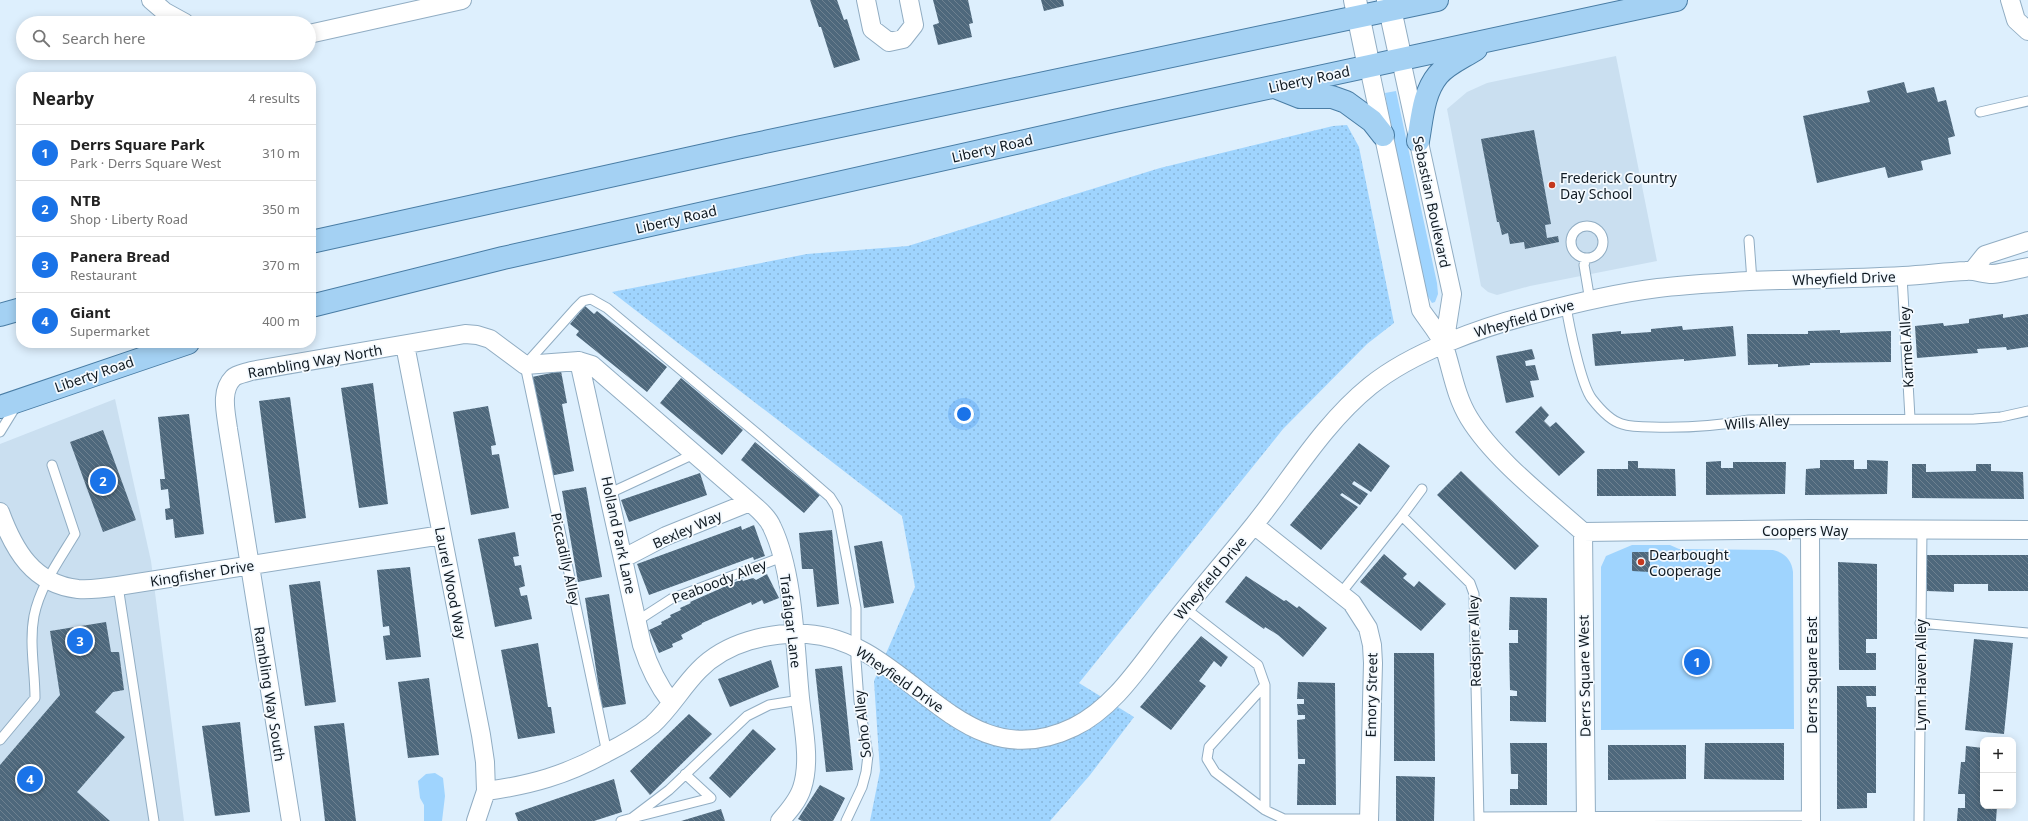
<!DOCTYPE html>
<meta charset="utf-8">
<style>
:root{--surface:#fff;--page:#f6f6f6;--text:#222;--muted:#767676;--line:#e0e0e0;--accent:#1a73e8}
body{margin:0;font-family:"Noto Sans",sans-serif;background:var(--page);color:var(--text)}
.controls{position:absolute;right:12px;bottom:12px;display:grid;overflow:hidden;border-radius:8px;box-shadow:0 2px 10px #0003}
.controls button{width:36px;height:36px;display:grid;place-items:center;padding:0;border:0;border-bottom:1px solid var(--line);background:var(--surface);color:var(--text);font:20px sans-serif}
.you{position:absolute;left:964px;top:414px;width:14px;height:14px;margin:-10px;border:3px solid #fff;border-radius:50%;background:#1a73e8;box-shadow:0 0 0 6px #1a73e833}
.badge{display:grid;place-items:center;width:26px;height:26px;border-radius:50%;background:var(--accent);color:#fff;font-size:13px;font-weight:700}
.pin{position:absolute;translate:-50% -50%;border:2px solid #fff;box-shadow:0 1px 4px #0006}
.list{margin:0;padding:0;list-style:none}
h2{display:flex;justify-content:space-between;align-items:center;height:52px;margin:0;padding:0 16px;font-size:17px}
h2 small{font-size:13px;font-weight:400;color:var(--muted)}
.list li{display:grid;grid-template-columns:26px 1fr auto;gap:12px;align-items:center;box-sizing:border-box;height:56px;padding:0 16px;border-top:1px solid var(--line)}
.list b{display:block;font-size:15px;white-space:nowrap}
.list p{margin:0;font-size:13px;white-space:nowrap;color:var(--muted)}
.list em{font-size:13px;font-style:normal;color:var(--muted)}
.icon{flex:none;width:22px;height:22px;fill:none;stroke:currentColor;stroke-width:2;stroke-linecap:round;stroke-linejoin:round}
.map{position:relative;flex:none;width:2028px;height:821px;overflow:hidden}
.search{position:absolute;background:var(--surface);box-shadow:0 2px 10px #0003;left:16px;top:16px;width:300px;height:44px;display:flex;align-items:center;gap:10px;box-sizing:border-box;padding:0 14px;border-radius:22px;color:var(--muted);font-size:15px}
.panel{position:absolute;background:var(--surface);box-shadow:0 2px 10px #0003;left:16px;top:72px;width:300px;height:276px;border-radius:16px}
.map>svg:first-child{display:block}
</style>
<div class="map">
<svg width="2028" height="821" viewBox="0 0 2028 821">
<defs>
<pattern id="grass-dots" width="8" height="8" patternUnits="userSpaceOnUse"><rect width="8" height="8" fill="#9fd4fe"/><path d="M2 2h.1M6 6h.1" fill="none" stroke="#88b5d9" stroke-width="1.8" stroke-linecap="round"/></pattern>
<pattern id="building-back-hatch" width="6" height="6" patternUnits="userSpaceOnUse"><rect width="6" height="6" fill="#4e687c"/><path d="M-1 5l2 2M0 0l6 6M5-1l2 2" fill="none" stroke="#6e8190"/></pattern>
</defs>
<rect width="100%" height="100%" fill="#ddeffd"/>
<path fill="#cadff0" d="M 1616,56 L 1657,261 L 1530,286 L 1497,295 L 1488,292 L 1481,286 L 1447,109 L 1467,92 L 1487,83 Z
M 115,399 L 151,561 L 184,821 L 0,821 L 0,444 Z"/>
<path fill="url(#grass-dots)" d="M 1347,125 L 1359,147 L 1394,323 L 1367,344 L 1283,429 L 1079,683 L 1134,717 L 1090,775 L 1050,821 L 870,821 L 880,771 L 874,681 L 915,587 L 902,516 L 612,292 L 807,254 L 908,246 L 1160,168 L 1333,126 Z"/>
<path fill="#9fd4fe" d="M 1396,91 L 1437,283 L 1438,294 L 1435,302 L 1432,303 L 1425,292 L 1389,117 L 1385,93 Z
M 1632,545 L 1670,545 L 1679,549 L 1773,550 C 1784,552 1792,560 1793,572 L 1794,729 L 1601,730 L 1601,567 L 1606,556 Z
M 435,773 L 443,778 L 445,796 L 442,821 L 424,821 L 424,805 L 420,798 L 418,781 L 426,774 Z"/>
<path fill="url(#building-back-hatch)" d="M 810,0 L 837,0 L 844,20 L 847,19 L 860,60 L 834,68 L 821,27 L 819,27 Z
M 933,0 L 968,0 L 973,23 L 969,24 L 972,37 L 938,45 L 933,25 L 939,23 Z
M 1041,0 L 1063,0 L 1064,6 L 1044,11 Z
M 1904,82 L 1907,93 L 1934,87 L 1938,102 L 1946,100 L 1955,136 L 1948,138 L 1951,154 L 1921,161 L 1923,170 L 1888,178 L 1885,167 L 1817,183 L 1803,116 L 1870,102 L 1867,91 Z
M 1534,130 L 1551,224 L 1545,225 L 1547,238 L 1558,236 L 1559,242 L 1525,249 L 1524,242 L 1510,244 L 1508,233 L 1502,235 L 1499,222 L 1497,222 L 1481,139 Z
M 585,306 L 594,314 L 597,311 L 667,367 L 647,392 L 576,335 L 579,331 L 570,324 Z
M 2003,314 L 2003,318 L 2028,314 L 2028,347 L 2007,350 L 2006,347 L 1977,349 L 1978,353 L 1917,358 L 1915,326 L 1943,323 L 1944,326 L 1969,323 L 1969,319 Z
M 1682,326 L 1683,330 L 1733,326 L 1736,356 L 1684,361 L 1684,359 L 1595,366 L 1592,334 L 1621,331 L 1621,334 L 1651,332 L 1651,329 Z
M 1840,330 L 1840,333 L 1891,331 L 1891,362 L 1810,363 L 1810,365 L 1778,367 L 1778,364 L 1748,365 L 1747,334 L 1808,334 L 1808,331 Z
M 1532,349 L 1535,359 L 1525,361 L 1526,366 L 1535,365 L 1539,380 L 1530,381 L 1534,397 L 1506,403 L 1496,356 Z
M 561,371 L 567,403 L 562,404 L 574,471 L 550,476 L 532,377 Z
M 681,378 L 743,430 L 722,455 L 660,403 Z
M 373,383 L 388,504 L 359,508 L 341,388 Z
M 290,397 L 306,518 L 275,523 L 259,401 Z
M 488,406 L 496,445 L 491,446 L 492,455 L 499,454 L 509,508 L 471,515 L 453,412 Z
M 1541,406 L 1549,415 L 1544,421 L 1550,427 L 1556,422 L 1585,452 L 1559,476 L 1515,432 Z
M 189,414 L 204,534 L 175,538 L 173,519 L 166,520 L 165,509 L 170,508 L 168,489 L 161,490 L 160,479 L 165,479 L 158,417 Z
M 103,430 L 136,520 L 103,532 L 70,442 Z
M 755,442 L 820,495 L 804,513 L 741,460 Z
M 1359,443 L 1390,466 L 1371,492 L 1354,481 L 1352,484 L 1368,494 L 1360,505 L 1342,493 L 1340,495 L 1358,507 L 1321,550 L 1290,525 Z
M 1820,460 L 1854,460 L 1854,469 L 1867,469 L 1867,460 L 1888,461 L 1887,494 L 1805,495 L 1806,469 L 1820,468 Z
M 1628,461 L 1638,461 L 1638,468 L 1675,469 L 1676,496 L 1597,496 L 1597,469 L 1628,469 Z
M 1721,461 L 1721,468 L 1733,468 L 1733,462 L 1786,462 L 1785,494 L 1706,495 L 1706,462 Z
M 1912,464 L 1926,464 L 1926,472 L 1976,471 L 1976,464 L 1991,464 L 1991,471 L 2023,472 L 2024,499 L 1912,498 Z
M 1461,471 L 1539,546 L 1515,570 L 1437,495 Z
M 700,473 L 707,495 L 629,522 L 621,500 Z
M 586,487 L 602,577 L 578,582 L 562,491 Z
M 754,525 L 765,556 L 754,560 L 753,557 L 649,595 L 637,564 L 741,526 L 742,530 Z
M 832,530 L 839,604 L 817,607 L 813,569 L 802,569 L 799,533 Z
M 515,532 L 519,556 L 513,557 L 515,566 L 521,565 L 525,586 L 519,588 L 521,596 L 527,595 L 532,619 L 495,627 L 478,539 Z
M 882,541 L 894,603 L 864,608 L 854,546 Z
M 1632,552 L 1650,552 L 1650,572 L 1632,571 Z
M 1384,554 L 1407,574 L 1403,578 L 1414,587 L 1419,581 L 1446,604 L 1421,631 L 1360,582 Z
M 1927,555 L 2028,555 L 2028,591 L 1988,591 L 1988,584 L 1954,584 L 1954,592 L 1927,591 Z
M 1838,562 L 1877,564 L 1877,639 L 1866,639 L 1866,653 L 1876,653 L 1876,670 L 1839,670 Z
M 410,567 L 421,657 L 386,660 L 383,636 L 390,635 L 389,626 L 383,627 L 377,570 Z
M 767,574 L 779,598 L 764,604 L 762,600 L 752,605 L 751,602 L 702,623 L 702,624 L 681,635 L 683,639 L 672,644 L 673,647 L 659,653 L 649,630 L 662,624 L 661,622 L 671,617 L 670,615 L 681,610 L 680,608 L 691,603 L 690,602 L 742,579 L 743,581 L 753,578 L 756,580 Z
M 1246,576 L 1284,601 L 1286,600 L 1297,608 L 1299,606 L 1327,628 L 1303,657 L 1278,635 L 1265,627 L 1264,629 L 1225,602 Z
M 320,581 L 336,702 L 305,706 L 289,585 Z
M 609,594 L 626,704 L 602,708 L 585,598 Z
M 1510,597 L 1547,598 L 1546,722 L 1510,721 L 1510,696 L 1517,696 L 1517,691 L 1510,690 L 1509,643 L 1518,643 L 1518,630 L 1509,630 Z
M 106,622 L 111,652 L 119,652 L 124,690 L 113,692 L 95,712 L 125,737 L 77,792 L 110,821 L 0,821 L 0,765 L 60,695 L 50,631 Z
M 1201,636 L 1228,657 L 1221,667 L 1214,661 L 1199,681 L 1206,686 L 1171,730 L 1140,707 Z
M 1974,639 L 2013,643 L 2004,734 L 1965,730 Z
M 538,643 L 548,707 L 551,707 L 555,733 L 518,739 L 501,650 Z
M 1394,653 L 1434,653 L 1435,761 L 1394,761 Z
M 771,660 L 779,687 L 730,707 L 718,679 Z
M 842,666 L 853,770 L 826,772 L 815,669 Z
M 429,678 L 439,755 L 408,758 L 398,682 Z
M 1298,682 L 1335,683 L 1336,805 L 1297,805 L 1298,764 L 1305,764 L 1305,759 L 1298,759 L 1297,720 L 1305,719 L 1305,715 L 1298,715 L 1297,704 L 1304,704 L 1304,699 L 1297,699 Z
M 1837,686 L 1876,686 L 1876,696 L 1866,696 L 1867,707 L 1876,707 L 1876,793 L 1867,793 L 1867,808 L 1837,809 Z
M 689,714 L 712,734 L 650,795 L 630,771 Z
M 240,722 L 250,812 L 215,816 L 202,726 Z
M 344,723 L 356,821 L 325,821 L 314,726 Z
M 753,729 L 776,749 L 730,798 L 709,778 Z
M 1510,743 L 1547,743 L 1547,805 L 1510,805 L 1510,789 L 1518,789 L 1518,774 L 1511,774 Z
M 1705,743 L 1784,743 L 1784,780 L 1704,779 Z
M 1608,745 L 1686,745 L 1686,779 L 1608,780 Z
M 1966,746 L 1983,748 L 1983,806 L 1997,806 L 1996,821 L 1957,821 L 1958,808 L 1965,808 L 1965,794 L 1958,794 L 1961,762 L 1965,762 Z
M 1396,776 L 1435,777 L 1434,821 L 1396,821 Z
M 614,779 L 622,812 L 594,821 L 518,821 L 515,813 Z
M 820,785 L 845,798 L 839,810 L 833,821 L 802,821 L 798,819 Z
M 721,809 L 725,821 L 681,821 Z"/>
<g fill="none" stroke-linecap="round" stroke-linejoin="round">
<g stroke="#91adc3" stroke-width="11">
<path id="service" d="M 1980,112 L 2028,101
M1571 242a16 16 0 1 1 32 0a16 16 0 1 1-32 0Z
M 1749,240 L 1752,281
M 1586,258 L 1584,265 L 1590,301
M 1902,276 L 1910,418
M 1566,306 C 1569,325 1581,385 1592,399 C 1599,408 1611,421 1622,424 C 1631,427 1643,427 1652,427 C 1685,428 1717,426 1749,420 L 1974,419 L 2001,417 L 2028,411
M 0,432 L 16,406
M 610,493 L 694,454
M 1402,516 L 1422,489
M 118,586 L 154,821
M 1341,593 L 1402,516 L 1470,583 L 1474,594 L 1479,821
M 1185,608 L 1258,665 L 1265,685 L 1265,810 L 1284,819 L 1369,819
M 637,621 L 671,599 L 782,557
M 1920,623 L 2028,633
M 0,740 L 35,698 C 35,671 29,643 34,616 C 40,586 60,559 75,534 L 52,465
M 607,753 L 525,365 L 576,308 L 583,301 L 591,299 L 607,308 L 760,436 L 830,497 L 837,508 L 856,608 L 856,660 L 859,701 L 868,755 L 866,772 L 862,787 L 846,821
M 1265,810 L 1215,772 L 1207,759 L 1209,747 L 1265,685
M 636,817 L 711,798 L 685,774
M 1479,817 L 1811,816
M 621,821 L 632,818 L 669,790 L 747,716 L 769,705 L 800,700
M 1919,821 L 1922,529"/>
</g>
<g stroke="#91adc3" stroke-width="20">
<path id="minor" d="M 151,0 L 165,12 L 185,23
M 866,0 L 872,29 L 889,42 L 903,39 L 914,25 L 909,0
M 2010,0 L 2016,20 L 2028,31
M 309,34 L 462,0
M 1401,60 L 1452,294 L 1444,345
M 1369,67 L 1421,310 C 1428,321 1440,334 1444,346 C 1452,370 1455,395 1469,418 C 1494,459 1546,499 1583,532
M 1973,270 L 1985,255 L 2028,241
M 405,345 L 481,735 L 485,762 L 486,791 L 476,821
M 579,361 L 642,645 C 649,667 657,684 671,702
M 0,512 C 14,550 33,584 78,589 C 91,590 105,588 118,586 L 442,535
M 1254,525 L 1352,603 L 1368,628 L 1372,645 L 1373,663 L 1369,821
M 1810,529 L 1811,821
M 1583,532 L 1810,529 L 2028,530
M 1583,532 L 1586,821
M 624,558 L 666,536 L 750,502
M 486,791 C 531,785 566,775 606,753 C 622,745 638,736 652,725 C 670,709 682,687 699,670 C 726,642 769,632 807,634 C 910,640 959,783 1074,727 C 1115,707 1141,664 1168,630 C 1196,594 1226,560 1254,525 C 1291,479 1323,424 1370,386 C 1412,352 1482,327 1534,314 C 1575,303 1617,293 1658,288 C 1688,284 1719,283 1749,281 C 1800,279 1851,279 1903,276 C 1924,275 1945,272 1966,271 C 1975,270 1983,274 1992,274 C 2004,273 2017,269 2028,267
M 291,821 L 228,429 C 226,413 220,391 233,378 C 237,374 246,373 251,371 L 465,334 L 477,335 L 490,339 L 525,365 L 579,361 L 592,365 L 750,502 C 758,509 768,517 772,527 C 794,573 795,647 800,698 C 803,726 811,761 802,788 C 798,801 788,812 780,821"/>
</g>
<g stroke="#91adc3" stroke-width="24">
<path id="tertiary" d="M 1355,0 L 1369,67
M 1388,0 L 1401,60"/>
</g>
<g stroke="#497da5" stroke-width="24">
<path id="primary" d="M 1275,87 L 1300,97 L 1332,97 L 1346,102 L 1372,121 L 1383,135
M 1418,141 C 1422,119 1423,93 1438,75 C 1447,64 1464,57 1476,49
M 311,242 L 741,147 L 1437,0
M 311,306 L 503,258 L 1114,121 L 1676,0
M 0,315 L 21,309
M 0,407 L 188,343"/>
</g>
<use href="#service" stroke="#fff" stroke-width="9"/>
<use href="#minor" stroke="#fff" stroke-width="18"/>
<use href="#tertiary" stroke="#fff" stroke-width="22"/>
<use href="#primary" stroke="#a4d1f3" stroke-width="22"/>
</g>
<g fill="#c4391f" stroke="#f4faff" stroke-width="1.5">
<circle cx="1552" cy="185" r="4"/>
<circle cx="1641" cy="562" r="4"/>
</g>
<g text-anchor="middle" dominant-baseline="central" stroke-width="3.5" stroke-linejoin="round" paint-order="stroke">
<g font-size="14" fill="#101a22" stroke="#f4faff">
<text transform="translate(1309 79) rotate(-12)">Liberty Road</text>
<text transform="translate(992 148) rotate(-13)">Liberty Road</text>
<text transform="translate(1432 202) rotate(78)">Sebastian Boulevard</text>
<text transform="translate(676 219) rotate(-13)">Liberty Road</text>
<text transform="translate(1844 278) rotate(-2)">Wheyfield Drive</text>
<text transform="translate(1524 318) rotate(-16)">Wheyfield Drive</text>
<text transform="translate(1906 347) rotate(-93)">Karmel Alley</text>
<text transform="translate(315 361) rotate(-10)">Rambling Way North</text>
<text transform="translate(94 374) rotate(-19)">Liberty Road</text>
<text transform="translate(1757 422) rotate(-4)">Wills Alley</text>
<text transform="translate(687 529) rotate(-24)">Bexley Way</text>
<text x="1805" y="530">Coopers Way</text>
<text transform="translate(619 535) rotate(78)">Holland Park Lane</text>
<text transform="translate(566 559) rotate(78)">Piccadilly Alley</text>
<text transform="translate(202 573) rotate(-9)">Kingfisher Drive</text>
<text transform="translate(1210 578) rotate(-50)">Wheyfield Drive</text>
<text transform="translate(719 581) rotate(-21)">Peaboody Alley</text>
<text transform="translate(451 583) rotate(79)">Laurel Wood Way</text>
<text transform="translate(791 621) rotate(83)">Trafalgar Lane</text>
<text transform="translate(1474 641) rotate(-92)">Redspire Alley</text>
<text transform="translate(1811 675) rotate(-90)">Derrs Square East</text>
<text transform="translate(1920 675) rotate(-90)">Lynn Haven Alley</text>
<text transform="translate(1584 676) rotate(-91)">Derrs Square West</text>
<text transform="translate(900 679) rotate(35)">Wheyfield Drive</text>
<text transform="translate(270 694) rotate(81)">Rambling Way South</text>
<text transform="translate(1371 695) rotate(-89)">Emory Street</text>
<text transform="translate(862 724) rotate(-96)">Soho Alley</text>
</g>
<g font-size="14" fill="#101a22" stroke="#f4faff" text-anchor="start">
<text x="1560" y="177">Frederick Country<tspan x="1560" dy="16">Day School</tspan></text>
<text x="1649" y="554">Dearbought<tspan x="1649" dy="16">Cooperage</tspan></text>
</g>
</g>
</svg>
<div class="controls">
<button>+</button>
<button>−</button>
</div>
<div class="you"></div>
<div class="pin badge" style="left:1697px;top:662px">1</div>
<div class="pin badge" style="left:103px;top:481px">2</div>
<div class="pin badge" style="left:80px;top:641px">3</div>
<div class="pin badge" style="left:30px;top:779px">4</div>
<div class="search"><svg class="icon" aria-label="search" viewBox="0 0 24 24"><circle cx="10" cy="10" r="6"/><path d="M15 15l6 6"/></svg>Search here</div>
<section class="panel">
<h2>Nearby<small>4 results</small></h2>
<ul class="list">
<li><span class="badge">1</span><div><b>Derrs Square Park</b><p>Park · Derrs Square West</p></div><em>310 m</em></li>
<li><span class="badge">2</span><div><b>NTB</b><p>Shop · Liberty Road</p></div><em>350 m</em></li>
<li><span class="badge">3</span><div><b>Panera Bread</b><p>Restaurant</p></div><em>370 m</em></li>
<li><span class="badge">4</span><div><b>Giant</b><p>Supermarket</p></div><em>400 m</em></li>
</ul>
</section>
</div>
